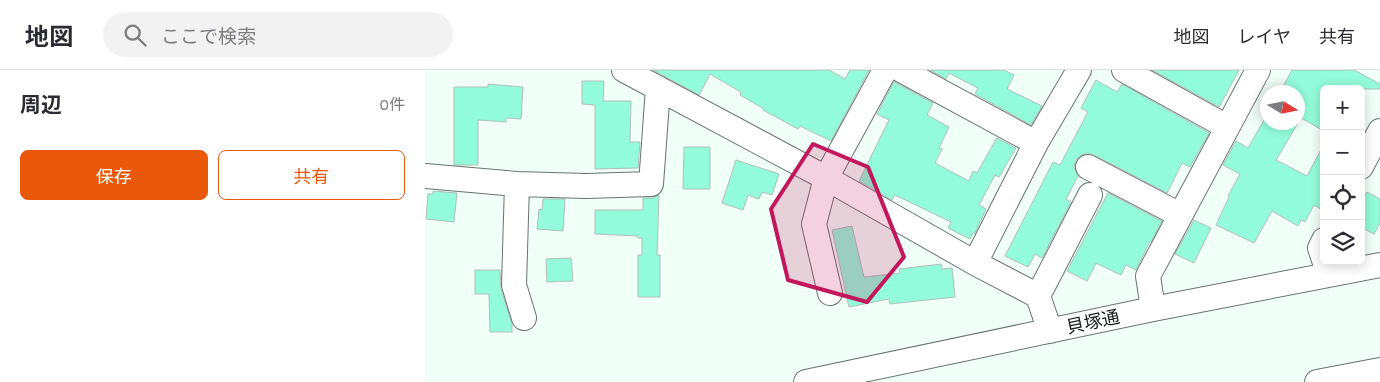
<!DOCTYPE html>
<html lang="ja">
<meta charset="utf-8">
<style>
:root{--surface:#fff;--page:#f2f2f3;--text:#2b2b33;--muted:#7c7c81;--line:#e1e1e2;--accent:#ea580c}
body{margin:0;font-family:Karla,"Noto Sans JP",sans-serif;background:var(--page);color:var(--text)}
.controls{position:absolute;right:15px;top:15px;display:grid;overflow:hidden;border-radius:8px;box-shadow:0 2px 12px #0003}
.controls button{width:45px;height:45px;display:grid;place-items:center;padding:0;border:0;border-bottom:1px solid var(--line);background:var(--surface);color:var(--text);font:25px sans-serif}
.compass{position:absolute;left:835px;top:15px;width:45px;height:45px;border-radius:50%;background:var(--surface);box-shadow:0 2px 12px #0003;rotate:100deg}
.list{margin:0;padding:0;list-style:none}
h2{display:flex;justify-content:space-between;align-items:center;height:65px;margin:0;padding:0 20px;font-size:21px}
h2 small{font-size:16px;font-weight:400;color:var(--muted)}
.actions{display:flex;gap:10px;padding:15px 20px}
.actions a{flex:1;padding:11px 0;border:1px solid var(--accent);border-radius:8px;text-align:center;font-size:18px;color:var(--accent)}
.actions .main{background:var(--accent);color:#fff}
.icon{flex:none;width:28px;height:28px;fill:none;stroke:currentColor;stroke-width:2;stroke-linecap:round;stroke-linejoin:round}
.map{position:relative;flex:none;width:955px;height:312px;overflow:hidden}
header{display:flex;align-items:center;gap:30px;box-sizing:border-box;height:70px;padding:0 25px;background:var(--surface);border-bottom:1px solid var(--line)}
header strong{font-size:24px}
nav{display:flex;gap:28px;margin-inline-start:auto;font-size:18px}
.search{width:350px;height:45px;background:var(--page);display:flex;align-items:center;gap:12px;box-sizing:border-box;padding:0 18px;border-radius:28px;color:var(--muted);font-size:19px}
main{display:flex}
aside{flex:1;background:var(--surface)}
.map>svg:first-child{display:block}
</style>
<header>
<strong>地図</strong>
<div class="search"><svg class="icon" aria-label="search" viewBox="0 0 24 24"><circle cx="10" cy="10" r="6"/><path d="M15 15l6 6"/></svg>ここで検索</div>
<nav><a>地図</a><a>レイヤ</a><a>共有</a></nav>
</header>
<main>
<aside>
<h2>周辺<small>0件</small></h2>
<ul class="list">
</ul>
<div class="actions"><a class="main">保存</a><a>共有</a></div>
</aside>
<div class="map">
<svg width="955" height="312" viewBox="0 0 955 312">
<rect width="100%" height="100%" fill="#f1fff9"/>
<path fill="#93fcda" stroke="#b1beb9" d="M 228,0 L 404,0 L 420,9 L 425,0 L 444,0 L 406,71 L 375,56 L 373,59 L 338,40 L 339,39 L 315,25 L 316,22 L 285,4 L 274,25 Z
M 505,0 L 579,0 L 589,5 L 582,19 L 617,36 L 606,55 L 550,24 L 553,18 L 524,3 L 521,9 Z
M 727,0 L 814,0 L 794,37 Z
M 867,0 L 929,0 L 955,14 L 955,19 L 899,19 L 899,61 L 876,48 L 851,90 L 882,106 L 899,74 L 899,141 L 889,135 L 880,152 L 876,150 L 873,156 L 847,141 L 829,173 L 791,155 L 804,127 L 803,126 L 815,104 L 798,95 L 811,71 L 823,78 L 842,45 L 842,52 L 872,52 L 872,22 L 855,22 Z
M 671,10 L 692,22 L 697,14 L 784,63 L 765,97 L 757,93 L 742,123 L 669,85 L 662,83 L 655,86 L 651,90 L 649,97 L 653,106 L 641,129 L 646,132 L 617,188 L 610,184 L 603,197 L 580,186 L 628,92 L 635,95 L 663,42 L 656,38 Z
M 157,11 L 179,11 L 178,31 L 206,31 L 205,72 L 215,72 L 213,98 L 170,99 L 170,35 L 157,34 Z
M 469,12 L 508,33 L 502,45 L 524,57 L 514,78 L 517,79 L 510,93 L 544,111 L 548,101 L 552,103 L 572,68 L 591,78 L 574,107 L 570,105 L 554,135 L 561,139 L 550,163 L 548,163 L 545,169 L 523,158 L 526,152 L 470,125 L 467,130 L 434,111 L 464,50 L 452,44 Z
M 63,14 L 98,17 L 96,49 L 81,48 L 81,52 L 53,50 L 53,95 L 29,95 L 29,17 L 63,17 Z
M 259,77 L 285,77 L 285,119 L 258,119 Z
M 311,90 L 354,104 L 347,125 L 337,122 L 334,129 L 323,125 L 318,140 L 297,133 Z
M 8,121 L 32,123 L 29,152 L 1,149 L 3,124 L 8,124 Z
M 942,122 L 955,129 L 955,153 L 949,164 L 936,157 L 936,132 Z
M 683,123 L 737,151 L 726,172 L 725,171 L 711,200 L 701,195 L 696,205 L 671,193 L 662,211 L 642,201 Z
M 234,125 L 232,185 L 235,185 L 235,227 L 213,227 L 213,185 L 217,185 L 217,168 L 213,168 L 213,166 L 170,164 L 170,140 L 218,140 L 218,128 L 227,128 Z
M 118,129 L 140,129 L 138,161 L 112,159 L 114,139 L 117,140 Z
M 769,150 L 786,158 L 769,193 L 750,184 Z
M 427,156 L 439,207 L 475,203 L 474,199 L 516,194 L 517,199 L 527,198 L 530,227 L 465,234 L 464,229 L 424,237 L 407,160 Z
M 146,188 L 148,211 L 122,212 L 121,189 Z
M 50,200 L 75,200 L 76,219 L 87,254 L 87,262 L 65,262 L 64,224 L 50,224 Z"/>
<g fill="none" stroke-linecap="round" stroke-linejoin="round">
<g stroke="#68746f" stroke-width="26">
<path id="minor" d="M 199,0 L 401,108 L 550,193 L 613,226 L 625,261
M 476,0 L 611,73
M 699,0 L 802,57
M 663,97 L 755,145
M 936,97 L 955,61
M 0,106 L 92,114 L 161,116 L 226,114 L 233,18
M 92,114 L 89,215 L 99,248
M 899,170 L 895,178 L 899,190
M 550,193 L 611,73 L 654,0
M 405,223 L 389,154 L 401,108 L 460,0
M 613,226 L 665,125
M 728,239 L 723,206 L 833,0
M 381,312 L 728,239 L 955,195
M 892,312 L 955,300"/>
</g>
<use href="#minor" stroke="#fff" stroke-width="24"/>
</g>
<path fill="#c2185b" fill-opacity="0.2" stroke="#c2185b" stroke-width="4" stroke-linejoin="round" d="M 388,74 L 443,97 L 479,187 L 442,232 L 363,210 L 346,139 Z"/>
<g text-anchor="middle" dominant-baseline="central" stroke-width="5" stroke-linejoin="round" paint-order="stroke">
<g font-size="18" fill="#191e1c" stroke="#fff">
<text transform="translate(668 252) rotate(-12)">貝塚通</text>
</g>
</g>
</svg>
<div class="controls">
<button>+</button>
<button>−</button>
<button><svg class="icon" aria-label="locate" viewBox="0 0 24 24"><circle cx="12" cy="12" r="6"/><path d="M12 2v4M12 18v4M2 12h4M18 12h4"/></svg></button>
<button><svg class="icon" aria-label="layers" viewBox="0 0 24 24"><path d="M12 4l9 5-9 5-9-5zM3 14l9 5 9-5"/></svg></button>
</div>
<svg class="compass" viewBox="-18 -18 36 36"><path d="M0-13l5 13h-10z" fill="#e53935"/><path d="M0 13l5-13h-10z" fill="#7c7c81"/></svg>
</div>
</main>
